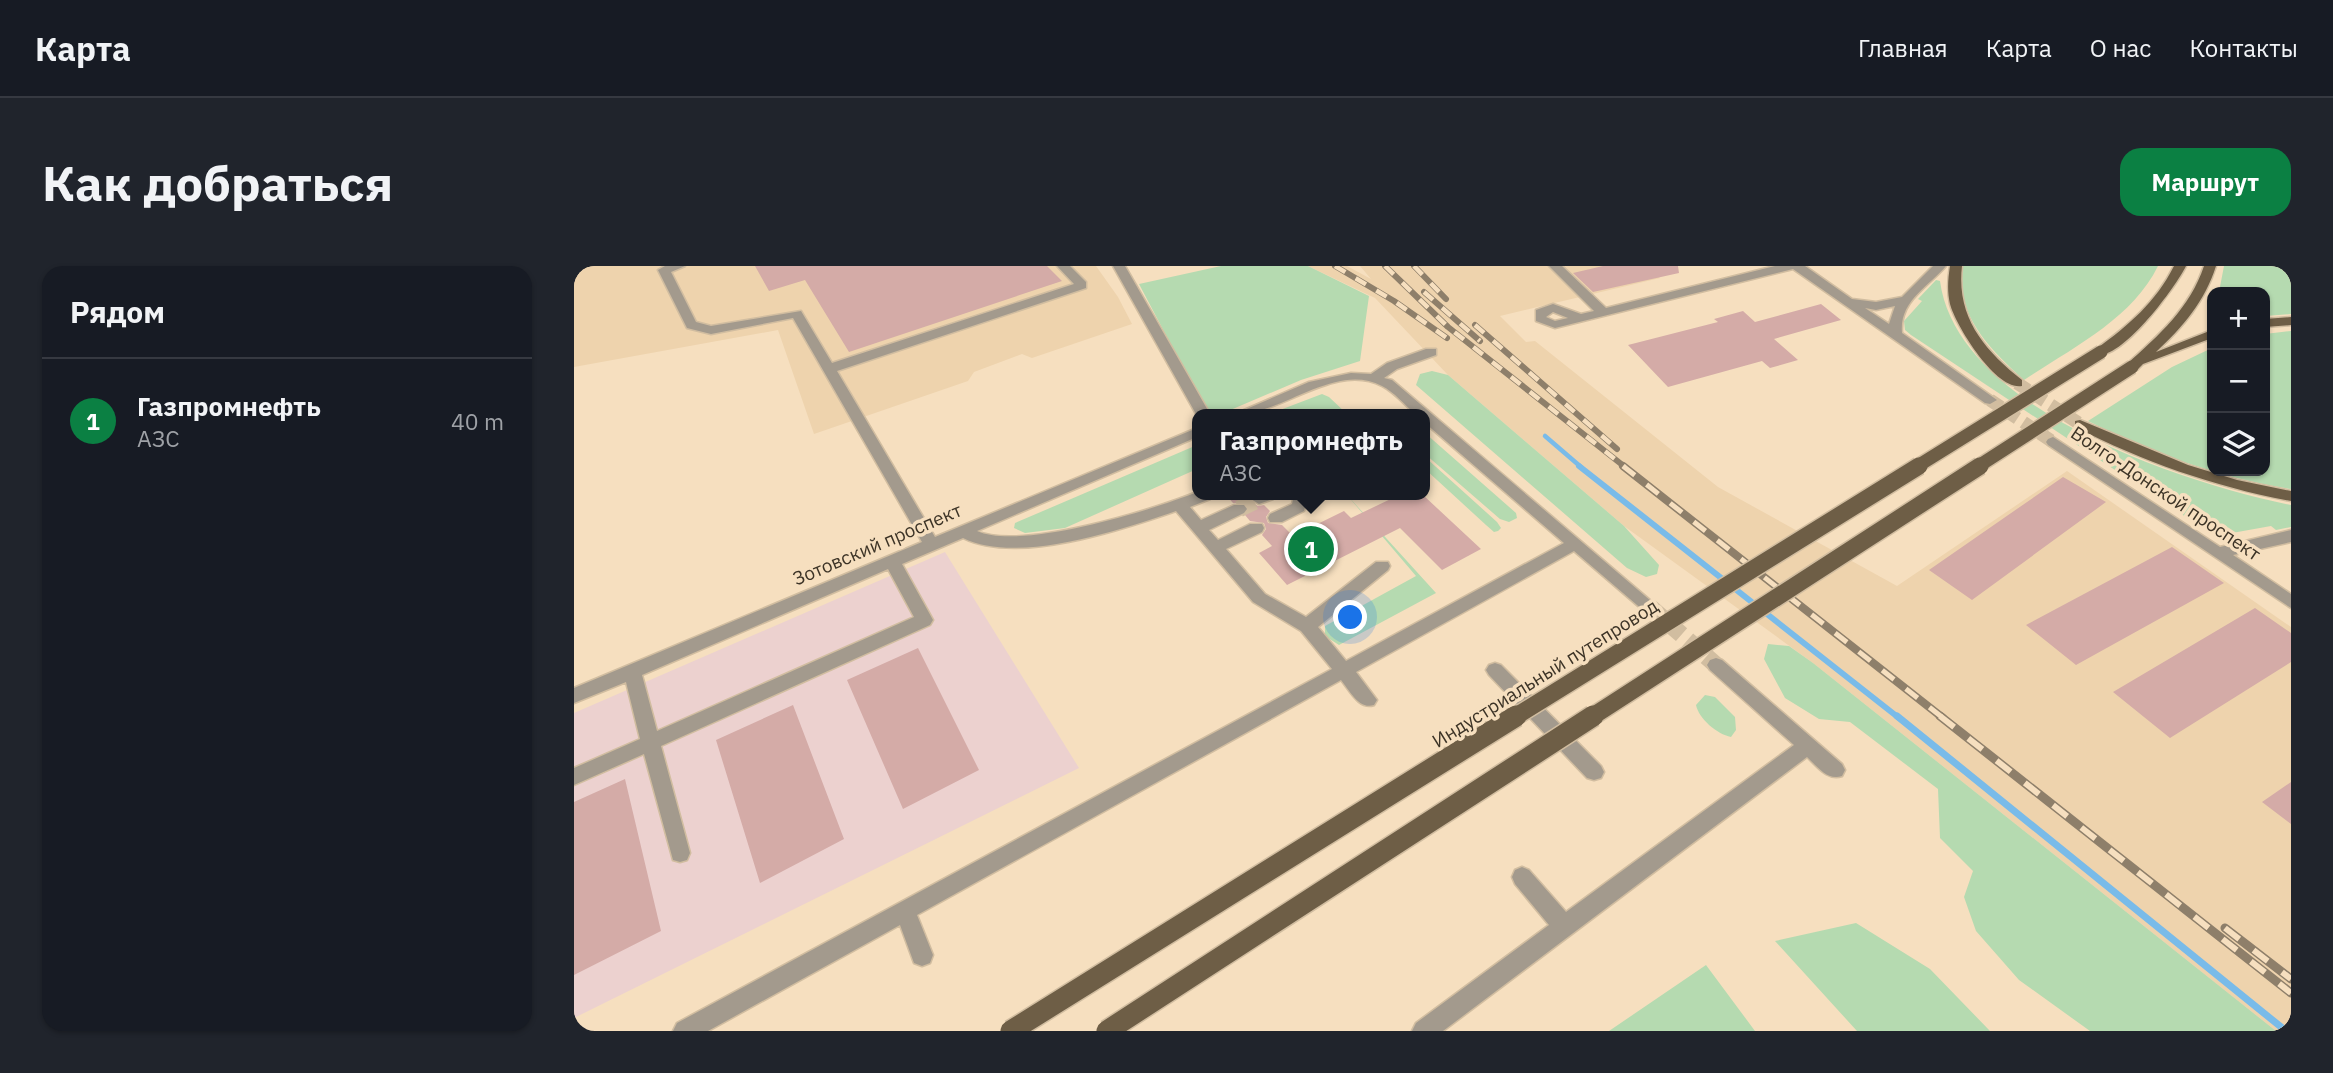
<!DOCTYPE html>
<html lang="ru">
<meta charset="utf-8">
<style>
:root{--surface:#171b24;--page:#20242c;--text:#f1f3f6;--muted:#9ea1a6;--line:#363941;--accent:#0b8043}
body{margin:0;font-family:"IBM Plex Sans",sans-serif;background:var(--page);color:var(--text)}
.controls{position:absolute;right:21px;top:21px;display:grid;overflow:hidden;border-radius:14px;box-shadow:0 2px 5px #0004}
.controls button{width:63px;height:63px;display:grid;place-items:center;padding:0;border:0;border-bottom:2px solid var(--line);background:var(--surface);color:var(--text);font:35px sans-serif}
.you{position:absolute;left:777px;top:352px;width:24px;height:24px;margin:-18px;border:5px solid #fff;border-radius:50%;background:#1a73e8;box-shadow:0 0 0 10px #1a73e833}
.badge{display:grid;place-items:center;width:46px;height:46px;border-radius:50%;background:var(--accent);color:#fff;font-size:23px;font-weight:700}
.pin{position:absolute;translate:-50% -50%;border:4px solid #fff;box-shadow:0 2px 7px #0006}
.popup{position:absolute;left:618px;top:143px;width:238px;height:91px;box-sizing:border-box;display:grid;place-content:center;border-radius:14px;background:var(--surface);filter:drop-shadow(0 2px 5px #0005);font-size:23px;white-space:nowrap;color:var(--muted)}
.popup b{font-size:26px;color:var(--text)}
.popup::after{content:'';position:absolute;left:50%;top:100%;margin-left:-14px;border:14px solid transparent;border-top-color:var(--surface)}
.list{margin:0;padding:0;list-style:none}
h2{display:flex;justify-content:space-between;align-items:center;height:91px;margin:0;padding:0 28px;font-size:30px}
h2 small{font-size:23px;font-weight:400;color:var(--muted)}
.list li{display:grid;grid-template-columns:46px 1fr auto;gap:21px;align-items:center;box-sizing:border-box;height:126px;padding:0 28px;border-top:2px solid var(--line)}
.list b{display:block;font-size:26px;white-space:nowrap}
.list p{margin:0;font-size:23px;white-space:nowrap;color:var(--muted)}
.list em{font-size:23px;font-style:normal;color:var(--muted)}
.icon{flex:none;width:38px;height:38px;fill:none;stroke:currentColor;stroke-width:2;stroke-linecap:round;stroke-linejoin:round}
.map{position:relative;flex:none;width:1717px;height:765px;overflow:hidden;border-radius:21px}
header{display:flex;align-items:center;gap:42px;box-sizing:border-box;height:98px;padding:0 35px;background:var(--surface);border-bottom:2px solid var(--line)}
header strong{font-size:33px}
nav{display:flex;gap:38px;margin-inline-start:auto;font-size:24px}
.intro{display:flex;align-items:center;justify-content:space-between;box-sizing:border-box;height:168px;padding:0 42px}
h1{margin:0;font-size:49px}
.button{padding:18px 32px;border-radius:21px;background:var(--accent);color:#fff;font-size:24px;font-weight:700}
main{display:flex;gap:42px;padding:0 42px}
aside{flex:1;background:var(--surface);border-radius:21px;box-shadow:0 2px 5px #0004}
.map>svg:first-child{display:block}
</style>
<header>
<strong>Карта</strong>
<nav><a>Главная</a><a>Карта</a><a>О нас</a><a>Контакты</a></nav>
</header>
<div class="intro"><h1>Как добраться</h1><a class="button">Маршрут</a></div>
<main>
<aside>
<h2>Рядом<small></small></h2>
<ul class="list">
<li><span class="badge">1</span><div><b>Газпромнефть</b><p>АЗС</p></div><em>40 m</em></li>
</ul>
</aside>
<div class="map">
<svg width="1717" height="765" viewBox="0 0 1717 765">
<rect width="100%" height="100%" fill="#f6dfbf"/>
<path fill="#ecd1cf" d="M 371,286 L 505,502 L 0,752 L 0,447 Z"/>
<path fill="#eed3ad" d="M 0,0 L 522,0 L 544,31 L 558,58 L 458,92 L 448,88 L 400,106 L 394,115 L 240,168 L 204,64 L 0,101 Z
M 734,0 L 773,0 L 797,13 L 786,0 L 1074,0 L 1086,12 L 926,50 L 952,76 L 961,75 L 1144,221 L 1323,320 L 1493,205 L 1717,361 L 1717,765 L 1702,765 L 1239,397 L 1050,260 L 874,109 L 801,32 Z"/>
<path fill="#b5dab0" d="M 647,0 L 734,0 L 795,30 L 786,95 L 727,114 L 647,148 L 633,147 L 565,18 Z
M 1389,0 L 1584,0 C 1558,53 1498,82 1450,114 C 1416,83 1381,50 1389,0 Z
M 1650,0 L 1717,0 L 1717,48 L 1691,50 L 1691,26 L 1645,26 Z
M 1362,14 L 1366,15 C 1383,143 1608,217 1717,239 L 1717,261 L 1702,264 L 1697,260 L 1658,267 L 1624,259 L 1337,69 L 1331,64 L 1330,55 L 1348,35 L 1344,33 Z
M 1717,65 L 1717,223 C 1646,212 1578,187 1514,155 L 1598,101 L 1638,82 L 1638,205 L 1691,205 L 1691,68 Z
M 858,105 L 874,109 L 1050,260 L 1085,299 L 1083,308 L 1072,311 L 1053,302 L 842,119 L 846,108 Z
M 748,128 L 755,131 L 773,148 L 703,148 L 706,144 Z
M 851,167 L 942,247 L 943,252 L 935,256 L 926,253 L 851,188 Z
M 623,179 L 623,203 L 491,262 L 451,267 L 440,262 L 441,257 Z
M 851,191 L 923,256 L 927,262 L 924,265 L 920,266 L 912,259 L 851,203 Z
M 773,229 L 862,327 L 765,379 L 751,370 L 751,360 L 842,310 Z
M 1194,378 L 1215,380 L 1239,397 L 1702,765 L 1516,765 L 1445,714 L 1402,665 L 1390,631 L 1399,605 L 1366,572 L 1364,523 L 1276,456 L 1245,453 L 1211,432 L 1190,393 Z
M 1131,429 L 1141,431 L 1161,451 L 1162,464 L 1157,471 C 1143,468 1125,453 1122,439 Z
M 1282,657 L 1356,703 L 1416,765 L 1283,765 L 1201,675 Z
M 1132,699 L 1181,765 L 1035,765 Z"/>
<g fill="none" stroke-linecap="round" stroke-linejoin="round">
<path stroke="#79bbe9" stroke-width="4.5" d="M 971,170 L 1007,201"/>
<path stroke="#79bbe9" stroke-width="6" d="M 1005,200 L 1325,452"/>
<path stroke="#79bbe9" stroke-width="7" d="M 1323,450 L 1712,765"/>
</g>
<path fill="#d4aba7" d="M 181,0 L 473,0 L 488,15 L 275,86 L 231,14 L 195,25 Z
M 1029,0 L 1104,0 L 1105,7 L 1019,26 L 999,7 Z
M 1247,38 L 1267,54 L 1200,73 L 1224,94 L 1196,102 L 1188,95 L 1094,121 L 1054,79 L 1144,56 L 1140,53 L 1169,45 L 1181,56 Z
M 1489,211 L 1532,236 L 1398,334 L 1355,304 Z
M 652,229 L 678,229 L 676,235 L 684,240 L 690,239 L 696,245 L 692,251 L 694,257 L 708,259 L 719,270 L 770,245 L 777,252 L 825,229 L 849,229 L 907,283 L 868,304 L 826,262 L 713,319 L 685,287 L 698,280 L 688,269 L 692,263 L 690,257 L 676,255 L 671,249 L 676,243 L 672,237 L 659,237 Z
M 1598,281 L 1650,317 L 1502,399 L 1452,359 Z
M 1681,342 L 1717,367 L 1717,396 L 1596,472 L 1539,426 Z
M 344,382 L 405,504 L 329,543 L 273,414 Z
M 219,439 L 270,573 L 186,617 L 142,474 Z
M 51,513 L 87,665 L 0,709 L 0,536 Z
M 1717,516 L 1717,558 L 1688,536 Z"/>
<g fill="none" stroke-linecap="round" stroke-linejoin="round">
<path stroke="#d1bda0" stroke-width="13" stroke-dasharray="13 7" stroke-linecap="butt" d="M 1416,134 L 1479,176"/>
<path stroke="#d1bda0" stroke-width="17" stroke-dasharray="17 8" stroke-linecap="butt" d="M 665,243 L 685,233
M 1076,341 L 1142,399"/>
<path stroke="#d1bda0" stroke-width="13" stroke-dasharray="13 7" stroke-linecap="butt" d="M 1443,117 L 1506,158"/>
<g stroke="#d1bda0" stroke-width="3">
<path id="minor" d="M 91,0 L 111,0 L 97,6 L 122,56 L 137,60 L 227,45 L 258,97 L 500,18 L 483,0 L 496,0 L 512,16 L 512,22 L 263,105 L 361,271 L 623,162 L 623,171 L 403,265 C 446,285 579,244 623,226 L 623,229 L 639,229 L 636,233 L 616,241 L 627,254 L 660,239 L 670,239 L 673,243 L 670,247 L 635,264 L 644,274 L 676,258 L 688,258 L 690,262 L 688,266 L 652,283 L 691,328 L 732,351 L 802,296 L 814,296 L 816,300 L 814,304 L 744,361 L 772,395 L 990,277 L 851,157 L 851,148 L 841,148 C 831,139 820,126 808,120 C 761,95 707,150 661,148 L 735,116 L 777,107 L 797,108 L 813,97 L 852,83 L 862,83 L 862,89 L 823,103 L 810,112 L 818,114 L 1084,341 L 1076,347 L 1070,345 L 1000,285 L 782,406 L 803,434 L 800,439 C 785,444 776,425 767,414 L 343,649 L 359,689 L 356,697 L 348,700 L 340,697 L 326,659 L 134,765 L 99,765 L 103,757 L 758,403 L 727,365 L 679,336 L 602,245 C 547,264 443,299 389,272 L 328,298 L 359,354 L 356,359 L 87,480 L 116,587 L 113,594 L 106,596 L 99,594 L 70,488 L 0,519 L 0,502 L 66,473 L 52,416 L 0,437 L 0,422 L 348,276 L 219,52 L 137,68 L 113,62 L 84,4 ZM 314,303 L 340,351 L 83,465 L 68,409 Z
M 539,0 L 551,0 L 636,148 L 622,148 Z
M 975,0 L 988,0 L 1032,42 L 1201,0 L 1231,0 L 1278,33 L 1302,36 L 1328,31 L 1359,0 L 1372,0 C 1354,21 1325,35 1328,67 L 1423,134 L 1416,138 L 1411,137 L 1219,3 L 981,62 L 962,55 L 962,44 L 979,38 L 1007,48 L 1020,45 ZM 1321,40 L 1315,58 L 1291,42 L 1302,44 ZM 979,46 L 994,52 L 981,55 L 972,51 Z
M 1479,171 L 1646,281 L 1717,264 L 1717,276 L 1659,289 L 1717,328 L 1717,342 L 1474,179 L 1472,176 L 1474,173 Z
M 681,229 L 702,229 L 699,233 L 685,238 L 677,233 Z
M 720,229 L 734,229 L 730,245 L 708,256 L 696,256 L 694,252 L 696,248 L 718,238 Z
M 1142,392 L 1148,394 L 1268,498 L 1271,504 L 1268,510 C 1253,515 1243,500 1233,491 L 869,765 L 838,765 L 842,757 L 975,659 L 941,618 L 938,611 L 941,604 L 948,601 L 955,604 L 992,646 L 1220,479 L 1136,404 L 1133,399 L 1136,394 Z
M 921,397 L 927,399 L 1027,500 L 1030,506 L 1027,512 L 1020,514 L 1013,512 L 915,409 L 912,404 L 915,399 Z"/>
</g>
<g stroke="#d1bda0" stroke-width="3">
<path id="major" d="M 1376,0 L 1388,0 C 1382,51 1410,84 1448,114 L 1448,120 C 1422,125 1382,60 1376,38 C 1373,25 1374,13 1376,0 Z
M 1600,0 L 1612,0 C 1601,22 1549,93 1522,89 L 1522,83 C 1554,60 1582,36 1600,0 Z
M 1630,0 L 1642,0 C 1631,35 1609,61 1582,86 L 1638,64 L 1638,72 L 1569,98 L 1563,104 L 1553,104 L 1553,98 C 1585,69 1616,42 1630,0 Z
M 1717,51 L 1717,59 L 1691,61 L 1691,53 Z
M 1506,154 L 1614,199 L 1663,214 L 1717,225 L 1717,235 C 1641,221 1570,196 1501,161 L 1501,155 Z"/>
</g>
<use href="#minor" fill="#a39a8d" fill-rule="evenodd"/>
<use href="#major" fill="#6e5e46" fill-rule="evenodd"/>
<g stroke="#8e7f6a" stroke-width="6">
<path id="rail-far2" d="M 761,0 L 820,35 L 873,72
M 811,0 L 874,61 L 1051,201
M 840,0 L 872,33
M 850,26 L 906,75
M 901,59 L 1043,183"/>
</g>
<g stroke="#8e7f6a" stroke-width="8">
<path id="rail-far1" d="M 1049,200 L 1369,452"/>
</g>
<g stroke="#8e7f6a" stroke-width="9">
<path id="rail" d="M 1366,450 L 1717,727
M 1651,662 L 1717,713"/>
</g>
<use href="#rail-far2" stroke="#f6dfbf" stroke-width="4.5" stroke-dasharray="12" stroke-linecap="butt"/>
<use href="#rail-far1" stroke="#f6dfbf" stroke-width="5" stroke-dasharray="15" stroke-linecap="butt"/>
<use href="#rail" stroke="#f6dfbf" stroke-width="6" stroke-dasharray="18" stroke-linecap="butt"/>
<g stroke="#d1bda0" stroke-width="16" stroke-linecap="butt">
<path id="major-bridge-far2" d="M 1342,201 L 1527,86
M 1403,201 L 1558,101"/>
</g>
<g stroke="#d1bda0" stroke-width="20" stroke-linecap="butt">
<path id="major-bridge-far1" d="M 939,452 L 1345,200
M 1016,452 L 1406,200"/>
</g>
<g stroke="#d1bda0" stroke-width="24" stroke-linecap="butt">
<path id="major-bridge" d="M 437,765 L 942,450
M 533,765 L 1019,450"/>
</g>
<use href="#major-bridge-far2" stroke="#6e5e46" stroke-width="13"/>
<use href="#major-bridge-far1" stroke="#6e5e46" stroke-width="17"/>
<use href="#major-bridge" stroke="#6e5e46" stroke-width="21"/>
</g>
<g text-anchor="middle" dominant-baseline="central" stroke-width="7" stroke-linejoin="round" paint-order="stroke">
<g font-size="19" fill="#3c3326" stroke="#f6dfbf">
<text transform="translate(1592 227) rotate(34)">Волго-Донской проспект</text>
<text transform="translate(303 278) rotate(-23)">Зотовский проспект</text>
<text transform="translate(971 407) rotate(-32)">Индустриальный путепровод</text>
</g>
</g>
</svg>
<div class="controls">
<button>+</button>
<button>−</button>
<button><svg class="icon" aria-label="layers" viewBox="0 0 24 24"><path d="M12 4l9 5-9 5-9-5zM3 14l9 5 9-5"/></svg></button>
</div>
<div class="you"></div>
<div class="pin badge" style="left:737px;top:283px">1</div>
<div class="popup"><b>Газпромнефть</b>АЗС</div>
</div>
</main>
